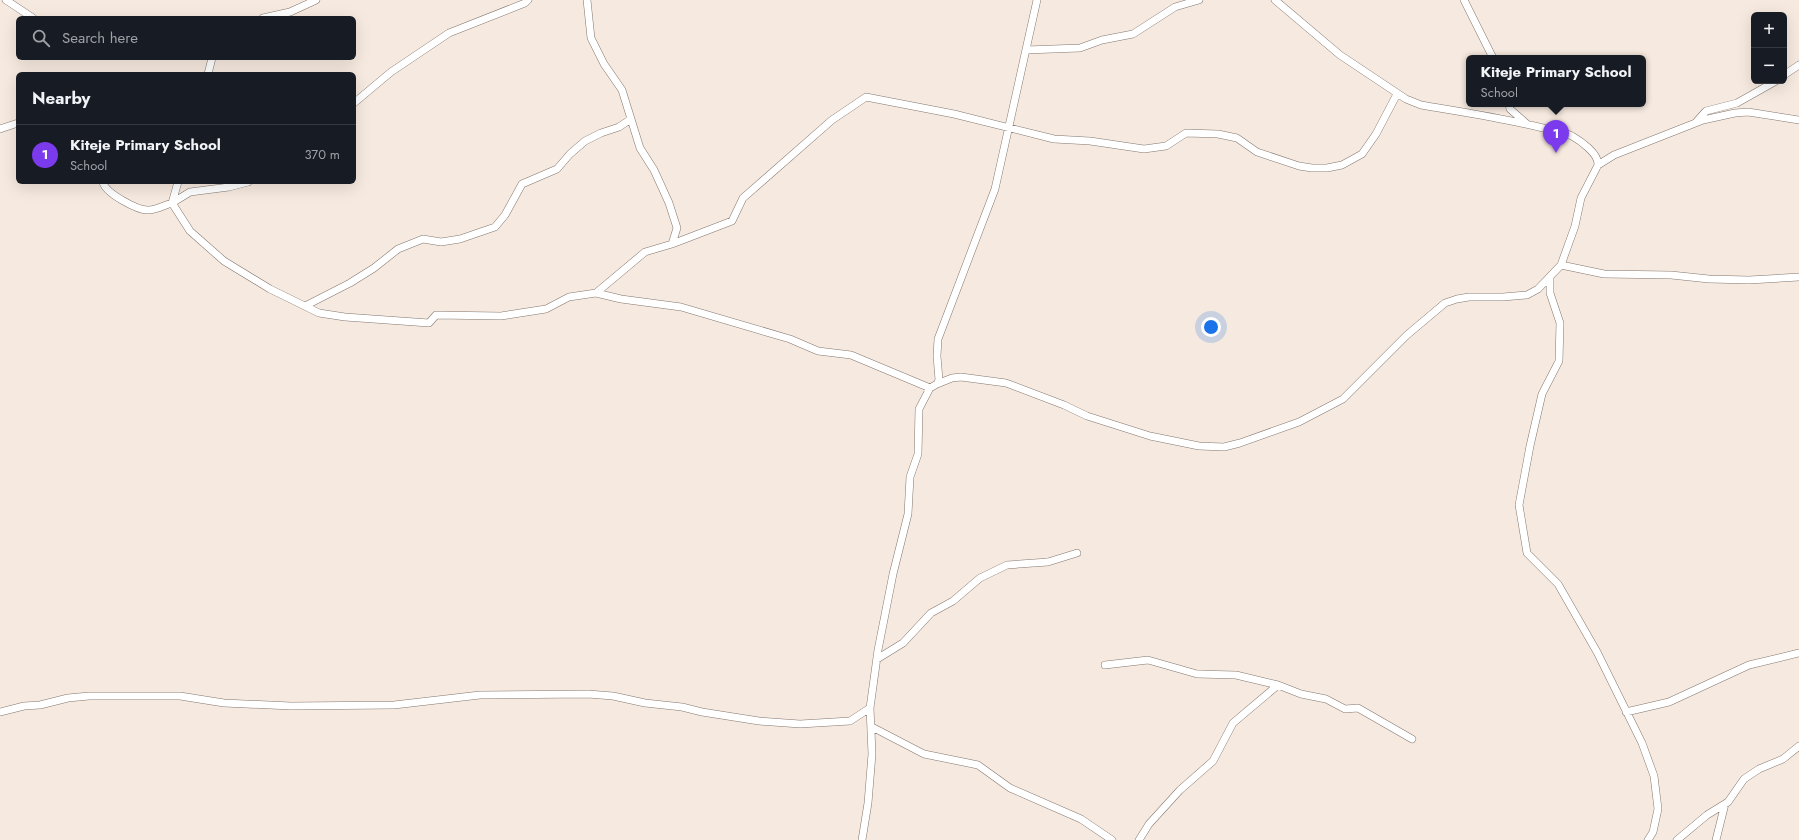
<!DOCTYPE html>
<meta charset="utf-8">
<style>
:root{--surface:#171b24;--page:#242831;--text:#f1f3f6;--muted:#9ea1a6;--line:#363941;--accent:#7c3aed}
body{margin:0;font-family:Jost,sans-serif;background:var(--page);color:var(--text)}
.controls{position:absolute;right:12px;top:12px;display:grid;overflow:hidden;border-radius:6px;box-shadow:0 4px 16px #0002}
.controls button{width:36px;height:36px;display:grid;place-items:center;padding:0;border:0;border-bottom:1px solid var(--line);background:var(--surface);color:var(--text);font:20px sans-serif}
.you{position:absolute;left:1211px;top:327px;width:14px;height:14px;margin:-10px;border:3px solid #fff;border-radius:50%;background:#1a73e8;box-shadow:0 0 0 6px #1a73e833}
.badge{display:grid;place-items:center;width:26px;height:26px;border-radius:50%;background:var(--accent);color:#fff;font-size:13px;font-weight:700}
.pin{position:absolute;translate:-50% -33px;filter:drop-shadow(0 1px 2px #0008)}
.pin::after{content:'';position:absolute;top:21px;width:14px;height:12px;background:inherit;clip-path:polygon(0 0,100% 0,50% 100%)}
.popup{position:absolute;left:1466px;top:55px;width:180px;height:52px;box-sizing:border-box;display:grid;place-content:center;border-radius:6px;background:var(--surface);filter:drop-shadow(0 1px 3px #0005);font-size:13px;white-space:nowrap;color:var(--muted)}
.popup b{font-size:15px;color:var(--text)}
.popup::after{content:'';position:absolute;left:50%;top:100%;margin-left:-8px;border:8px solid transparent;border-top-color:var(--surface)}
.list{margin:0;padding:0;list-style:none}
h2{display:flex;justify-content:space-between;align-items:center;height:52px;margin:0;padding:0 16px;font-size:17px}
h2 small{font-size:13px;font-weight:400;color:var(--muted)}
.list li{display:grid;grid-template-columns:26px 1fr auto;gap:12px;align-items:center;box-sizing:border-box;height:60px;padding:0 16px;border-top:1px solid var(--line)}
.list b{display:block;font-size:15px;white-space:nowrap}
.list p{margin:0;font-size:13px;white-space:nowrap;color:var(--muted)}
.list em{font-size:13px;font-style:normal;color:var(--muted)}
.icon{flex:none;width:22px;height:22px;fill:none;stroke:currentColor;stroke-width:2;stroke-linecap:round;stroke-linejoin:round}
.map{position:relative;flex:none;width:1799px;height:840px;overflow:hidden}
.search{position:absolute;background:var(--surface);box-shadow:0 4px 16px #0002;left:16px;top:16px;width:340px;height:44px;display:flex;align-items:center;gap:10px;box-sizing:border-box;padding:0 14px;border-radius:6px;color:var(--muted);font-size:15px}
.panel{position:absolute;background:var(--surface);box-shadow:0 4px 16px #0002;left:16px;top:72px;width:340px;height:112px;border-radius:6px}
.map>svg:first-child{display:block}
</style>
<div class="map">
<svg width="1799" height="840" viewBox="0 0 1799 840">
<rect width="100%" height="100%" fill="#f6e9df"/>
<g fill="none" stroke-linecap="round" stroke-linejoin="round">
<g stroke="#83776f" stroke-width="8">
<path id="minor" d="M 6,0 L 33,18
M 587,0 L 591,38 L 604,64 L 622,90 L 640,148 L 654,170 L 669,203 L 677,228 L 672,244 L 732,221 L 743,198 L 832,120 L 866,97 L 954,114 L 1054,139 L 1090,141 L 1144,149 L 1166,146 L 1186,133 L 1218,134 L 1237,138 L 1257,152 L 1299,166 L 1312,168 L 1327,168 L 1342,165 L 1362,154 L 1376,134 L 1397,94
M 1275,0 L 1340,55 L 1406,99 L 1421,105 C 1462,112 1503,118 1543,128 C 1552,131 1564,132 1572,136 C 1581,141 1599,154 1598,165 L 1614,155 L 1703,120 L 1735,113 L 1748,112 L 1799,120
M 1464,0 L 1493,58
M 263,18 L 290,12 L 316,0
M 1026,50 L 1080,48 L 1102,40 L 1133,34 L 1175,7 L 1199,0
M 208,74 L 212,58
M 1784,75 L 1799,65
M 354,103 L 391,72 L 449,33 L 525,3 L 528,0
M 1509,104 L 1510,109 L 1527,124
M 1697,121 L 1706,111 L 1737,103 L 1776,81
M 0,129 L 18,123
M 103,182 C 105,193 138,211 149,210 C 156,210 165,205 172,203 L 190,231 L 224,261 L 270,289 L 319,313 L 345,317 L 429,323 L 436,315 L 501,316 L 546,309 L 569,297 L 596,293
M 178,182 L 172,203 L 190,192 L 229,187 L 248,182
M 672,244 L 645,252 L 596,293 L 621,299 L 681,307 L 790,339 L 818,351 L 851,355 L 930,388
M 1561,265 L 1604,274 L 1671,275 L 1709,279 L 1749,280 L 1799,277
M 1550,278 L 1550,293 L 1560,323 L 1559,361 L 1542,394 L 1530,446 L 1519,505 L 1527,553 L 1558,584 L 1597,652 L 1642,743 L 1654,776 L 1658,809 L 1653,832 L 1648,840
M 305,306 L 350,283 L 374,268 L 398,249 L 423,239 L 441,242 L 460,239 L 495,227 L 505,215 L 522,184 L 557,169 L 570,154 L 585,141 L 601,133 L 619,127 L 631,119
M 937,384 L 952,378 L 961,377 L 1006,383 L 1064,405 L 1087,416 L 1150,436 L 1199,446 L 1224,447 L 1240,443 L 1299,422 L 1343,399 L 1407,335 L 1445,303 L 1457,299 L 1469,297 L 1503,297 L 1527,295 L 1538,289 L 1561,265 L 1575,226 L 1581,198 L 1598,165
M 877,659 L 903,643 L 931,613 L 953,601 L 980,578 L 1007,565 L 1048,562 L 1077,553
M 1105,665 L 1148,660 L 1197,674 L 1236,675 L 1278,685 L 1233,723 L 1213,761 L 1180,790 L 1149,824 L 1139,840
M 1278,685 L 1301,694 L 1326,699 L 1345,709 L 1358,708 L 1412,739
M 0,712 L 24,706 L 40,705 L 68,698 L 89,696 L 180,696 L 224,703 L 291,706 L 394,705 L 480,695 L 588,694 L 613,696 L 645,703 L 682,707 L 702,712 L 759,721 L 800,724 L 850,721 L 870,708
M 1626,712 L 1669,702 L 1749,665 L 1799,653
M 872,727 L 924,754 L 978,765 L 1010,788 L 1081,819 L 1112,840
M 862,840 L 868,803 L 872,754 L 870,708 L 878,650 L 893,574 L 908,514 L 910,477 L 918,454 L 919,409 L 930,388 L 937,384 L 939,380 L 937,356 L 938,339 L 995,189 L 1037,0
M 1677,840 L 1707,815 L 1728,802 L 1744,779 L 1759,769 L 1783,759 L 1799,746
M 1716,840 L 1725,804"/>
</g>
<use href="#minor" stroke="#fff" stroke-width="7"/>
</g>
</svg>
<div class="controls">
<button>+</button>
<button>−</button>
</div>
<div class="you"></div>
<div class="pin badge" style="left:1556px;top:153px">1</div>
<div class="popup"><b>Kiteje Primary School</b>School</div>
<div class="search"><svg class="icon" aria-label="search" viewBox="0 0 24 24"><circle cx="10" cy="10" r="6"/><path d="M15 15l6 6"/></svg>Search here</div>
<section class="panel">
<h2>Nearby<small></small></h2>
<ul class="list">
<li><span class="badge">1</span><div><b>Kiteje Primary School</b><p>School</p></div><em>370 m</em></li>
</ul>
</section>
</div>
